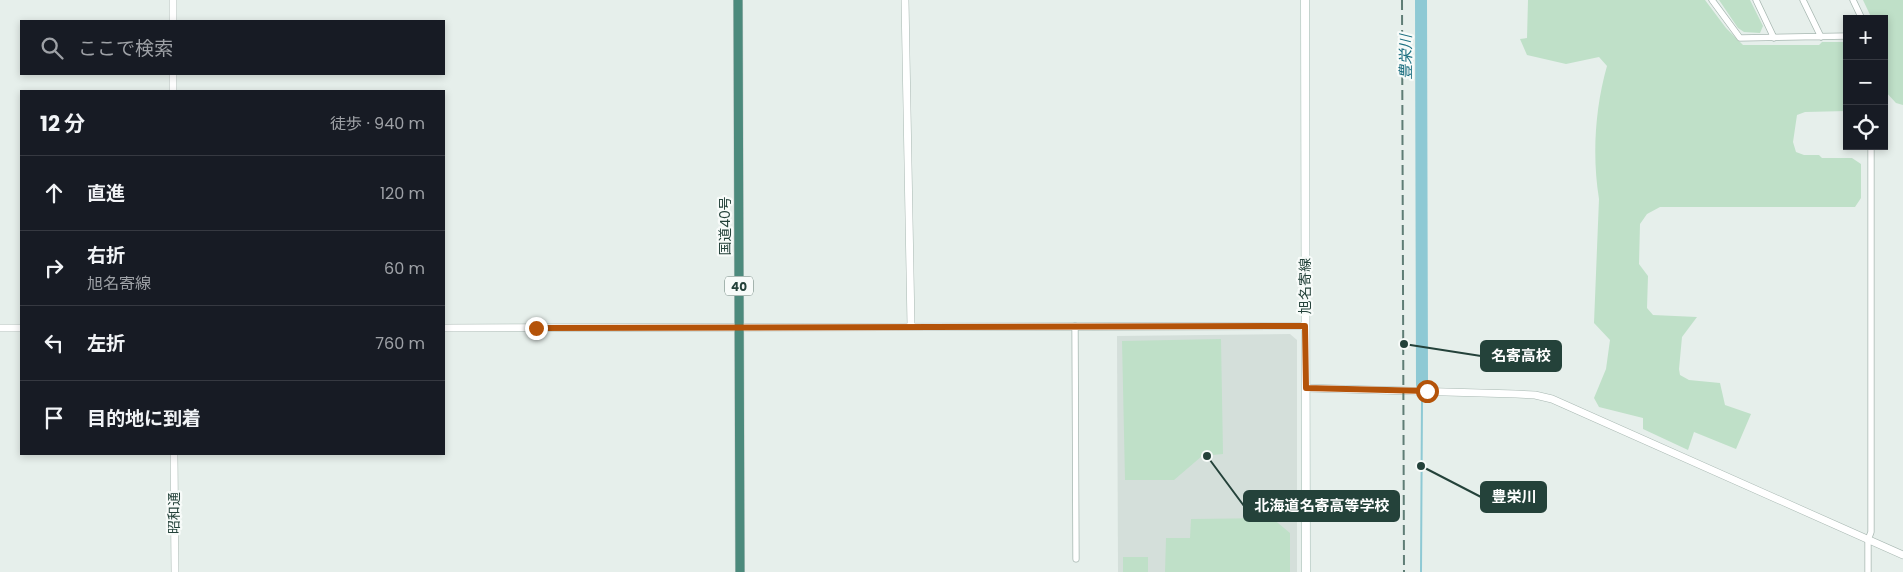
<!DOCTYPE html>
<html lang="ja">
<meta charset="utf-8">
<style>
:root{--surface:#171b24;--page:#242831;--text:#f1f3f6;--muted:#9ea1a6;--line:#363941}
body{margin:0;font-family:Poppins,"Noto Sans JP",sans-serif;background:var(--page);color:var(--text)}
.controls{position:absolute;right:15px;top:15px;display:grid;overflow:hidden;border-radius:0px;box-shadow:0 2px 8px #0003}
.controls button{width:45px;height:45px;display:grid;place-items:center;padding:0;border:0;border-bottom:1px solid var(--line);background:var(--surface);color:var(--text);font:25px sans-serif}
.stop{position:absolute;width:15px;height:15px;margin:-11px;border:4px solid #b45309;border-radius:50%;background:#fff}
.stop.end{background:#b45309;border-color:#fff;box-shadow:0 1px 5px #0008}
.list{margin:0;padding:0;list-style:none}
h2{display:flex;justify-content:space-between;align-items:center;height:65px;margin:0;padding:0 20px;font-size:21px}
h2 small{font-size:16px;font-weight:400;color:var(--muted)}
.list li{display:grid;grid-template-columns:32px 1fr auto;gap:15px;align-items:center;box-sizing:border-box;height:75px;padding:0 20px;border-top:1px solid var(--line)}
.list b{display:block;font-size:19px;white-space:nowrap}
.list p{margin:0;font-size:16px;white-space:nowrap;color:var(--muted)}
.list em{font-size:16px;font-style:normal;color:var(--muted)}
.icon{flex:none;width:28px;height:28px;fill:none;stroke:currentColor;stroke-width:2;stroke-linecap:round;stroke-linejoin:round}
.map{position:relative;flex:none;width:1903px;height:572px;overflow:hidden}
.search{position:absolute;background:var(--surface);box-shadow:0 2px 8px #0003;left:20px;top:20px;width:425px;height:55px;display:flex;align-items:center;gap:12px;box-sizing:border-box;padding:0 18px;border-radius:0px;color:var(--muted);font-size:19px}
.panel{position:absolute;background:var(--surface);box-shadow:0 2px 8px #0003;left:20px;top:90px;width:425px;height:365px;border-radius:0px}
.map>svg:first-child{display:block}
</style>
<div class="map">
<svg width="1903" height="572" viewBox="0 0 1903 572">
<rect width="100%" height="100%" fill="#e6efeb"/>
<path fill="#d4dfda" d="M 1290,334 L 1297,340 L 1297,572 L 1118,572 L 1117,336 Z"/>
<path fill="#bfe0c8" d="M 1528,0 L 1705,0 L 1726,28 L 1743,45 L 1819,45 L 1822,42 L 1847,42 L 1847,111 L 1805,112 L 1797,115 L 1793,142 L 1796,152 L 1804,155 L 1819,155 L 1822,158 L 1852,158 L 1861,164 L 1861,198 L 1855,207 L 1660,207 L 1647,214 L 1640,224 L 1639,264 L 1648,276 L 1647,308 L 1653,315 L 1697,317 L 1682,337 L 1679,369 L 1680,375 L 1689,380 L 1720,383 L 1725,405 L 1751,414 L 1736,449 L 1694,432 L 1688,450 L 1643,429 L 1643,418 L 1599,407 L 1594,398 L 1606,369 L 1610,340 L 1594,323 L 1599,199 C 1592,156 1595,108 1607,66 L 1599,57 L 1566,64 L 1527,55 L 1520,39 L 1527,38 Z
M 1719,0 L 1750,0 L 1763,26 L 1760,33 L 1744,32 L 1738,28 Z
M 1863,0 L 1903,0 L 1903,105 L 1896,103 L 1884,90 L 1884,19 L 1872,19 Z
M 1221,339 L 1223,454 L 1202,456 L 1174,480 L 1125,480 L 1122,341 Z
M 1272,518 L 1290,533 L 1290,572 L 1165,572 L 1166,538 L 1190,538 L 1191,519 Z
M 1123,557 L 1148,557 L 1148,572 L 1123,572 Z"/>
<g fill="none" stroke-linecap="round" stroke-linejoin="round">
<path stroke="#8ec9d4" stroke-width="2" d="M 1421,572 L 1422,398"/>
<path stroke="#8ec9d4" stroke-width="12" d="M 1421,0 L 1422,385"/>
<g stroke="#a8b8b2" stroke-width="7">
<path id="minor" d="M 1712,0 L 1740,38 L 1847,36
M 1756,0 L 1774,38
M 1803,0 L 1821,37
M 1853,0 L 1862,19
M 1075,326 L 1076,559
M 1868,572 L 1868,540 L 1871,532 L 1871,146"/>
</g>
<g stroke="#a8b8b2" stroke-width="8">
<path id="tertiary" d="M 173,0 L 173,21
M 905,0 L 911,326
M 173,74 L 173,91
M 0,328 L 21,328
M 444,328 L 1305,326
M 1306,388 L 1516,394 L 1535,395 L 1552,399 L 1903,555
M 174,454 L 175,572"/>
</g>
<g stroke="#a4bbb3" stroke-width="9">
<path id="secondary" d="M 1305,0 L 1306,572"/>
</g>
<g stroke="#c2cac8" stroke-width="10">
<path id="trunk" d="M 738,0 L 740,572"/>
</g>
<use href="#minor" stroke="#fff" stroke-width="5.5"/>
<use href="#tertiary" stroke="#fff" stroke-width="7"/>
<use href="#secondary" stroke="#fff" stroke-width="8"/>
<use href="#trunk" stroke="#4c8a7c" stroke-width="9"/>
<path stroke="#5f7d75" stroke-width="2" stroke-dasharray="10 5" stroke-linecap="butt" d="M 1402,0 L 1404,572"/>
</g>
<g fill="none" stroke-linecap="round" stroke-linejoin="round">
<path stroke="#b45309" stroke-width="6" d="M 536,328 L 1305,326 L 1306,388 L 1427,391"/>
</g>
<g text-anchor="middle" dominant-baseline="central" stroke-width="4.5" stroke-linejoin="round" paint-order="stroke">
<rect fill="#f7fbf9" stroke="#637a73" stroke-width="1" x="725" y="276.5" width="28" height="19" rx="4"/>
<g font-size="12" font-weight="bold" fill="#24423a">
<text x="739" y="286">40</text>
</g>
<g font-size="14" fill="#24423a" stroke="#f7fbf9">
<text transform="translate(725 226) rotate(-90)">国道40号</text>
<text transform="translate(1305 286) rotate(-90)">旭名寄線</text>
<text transform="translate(174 513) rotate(-90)">昭和通</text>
</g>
<g font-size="15" font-style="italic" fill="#1c6f80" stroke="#f7fbf9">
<text transform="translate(1405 57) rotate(-90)">豊栄川</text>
</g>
</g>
<path fill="none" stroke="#24423a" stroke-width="2" d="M1404 344L1481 356M1421 466L1481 497M1207 456L1244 506"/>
<g fill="#24423a" stroke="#f7fbf9" stroke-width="2">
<circle cx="1404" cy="344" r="5"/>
<circle cx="1421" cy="466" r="5"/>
<circle cx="1207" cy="456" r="5"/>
</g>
<g fill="#24423a" stroke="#24423a" stroke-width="2">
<rect x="1481" y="341" width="80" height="30" rx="5"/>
<rect x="1481" y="482" width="65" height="30" rx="5"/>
<rect x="1244" y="491" width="155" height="30" rx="5"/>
</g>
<g font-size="15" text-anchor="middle" font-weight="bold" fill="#fff">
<text x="1521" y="361">名寄高校</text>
<text x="1514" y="502">豊栄川</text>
<text x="1322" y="511">北海道名寄高等学校</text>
</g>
</svg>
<div class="controls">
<button>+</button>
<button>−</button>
<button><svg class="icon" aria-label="locate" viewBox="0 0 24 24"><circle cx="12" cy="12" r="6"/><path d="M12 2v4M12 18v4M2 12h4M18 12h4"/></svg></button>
</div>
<div class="stop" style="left:1427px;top:391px"></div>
<div class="stop end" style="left:536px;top:328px"></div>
<div class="search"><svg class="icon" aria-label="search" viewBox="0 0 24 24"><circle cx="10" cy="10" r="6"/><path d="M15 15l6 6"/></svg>ここで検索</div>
<section class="panel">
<h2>12 分<small>徒歩 · 940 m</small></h2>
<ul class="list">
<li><svg class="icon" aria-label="ahead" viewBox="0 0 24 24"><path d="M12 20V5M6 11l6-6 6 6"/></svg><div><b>直進</b></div><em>120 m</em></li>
<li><svg class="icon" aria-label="right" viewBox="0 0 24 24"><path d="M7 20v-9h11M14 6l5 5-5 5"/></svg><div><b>右折</b><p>旭名寄線</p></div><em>60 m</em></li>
<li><svg class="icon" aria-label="left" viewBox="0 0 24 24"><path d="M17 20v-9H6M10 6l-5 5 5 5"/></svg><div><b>左折</b></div><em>760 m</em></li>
<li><svg class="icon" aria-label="arrive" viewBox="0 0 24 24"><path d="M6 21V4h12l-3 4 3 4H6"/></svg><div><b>目的地に到着</b></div></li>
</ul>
</section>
</div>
